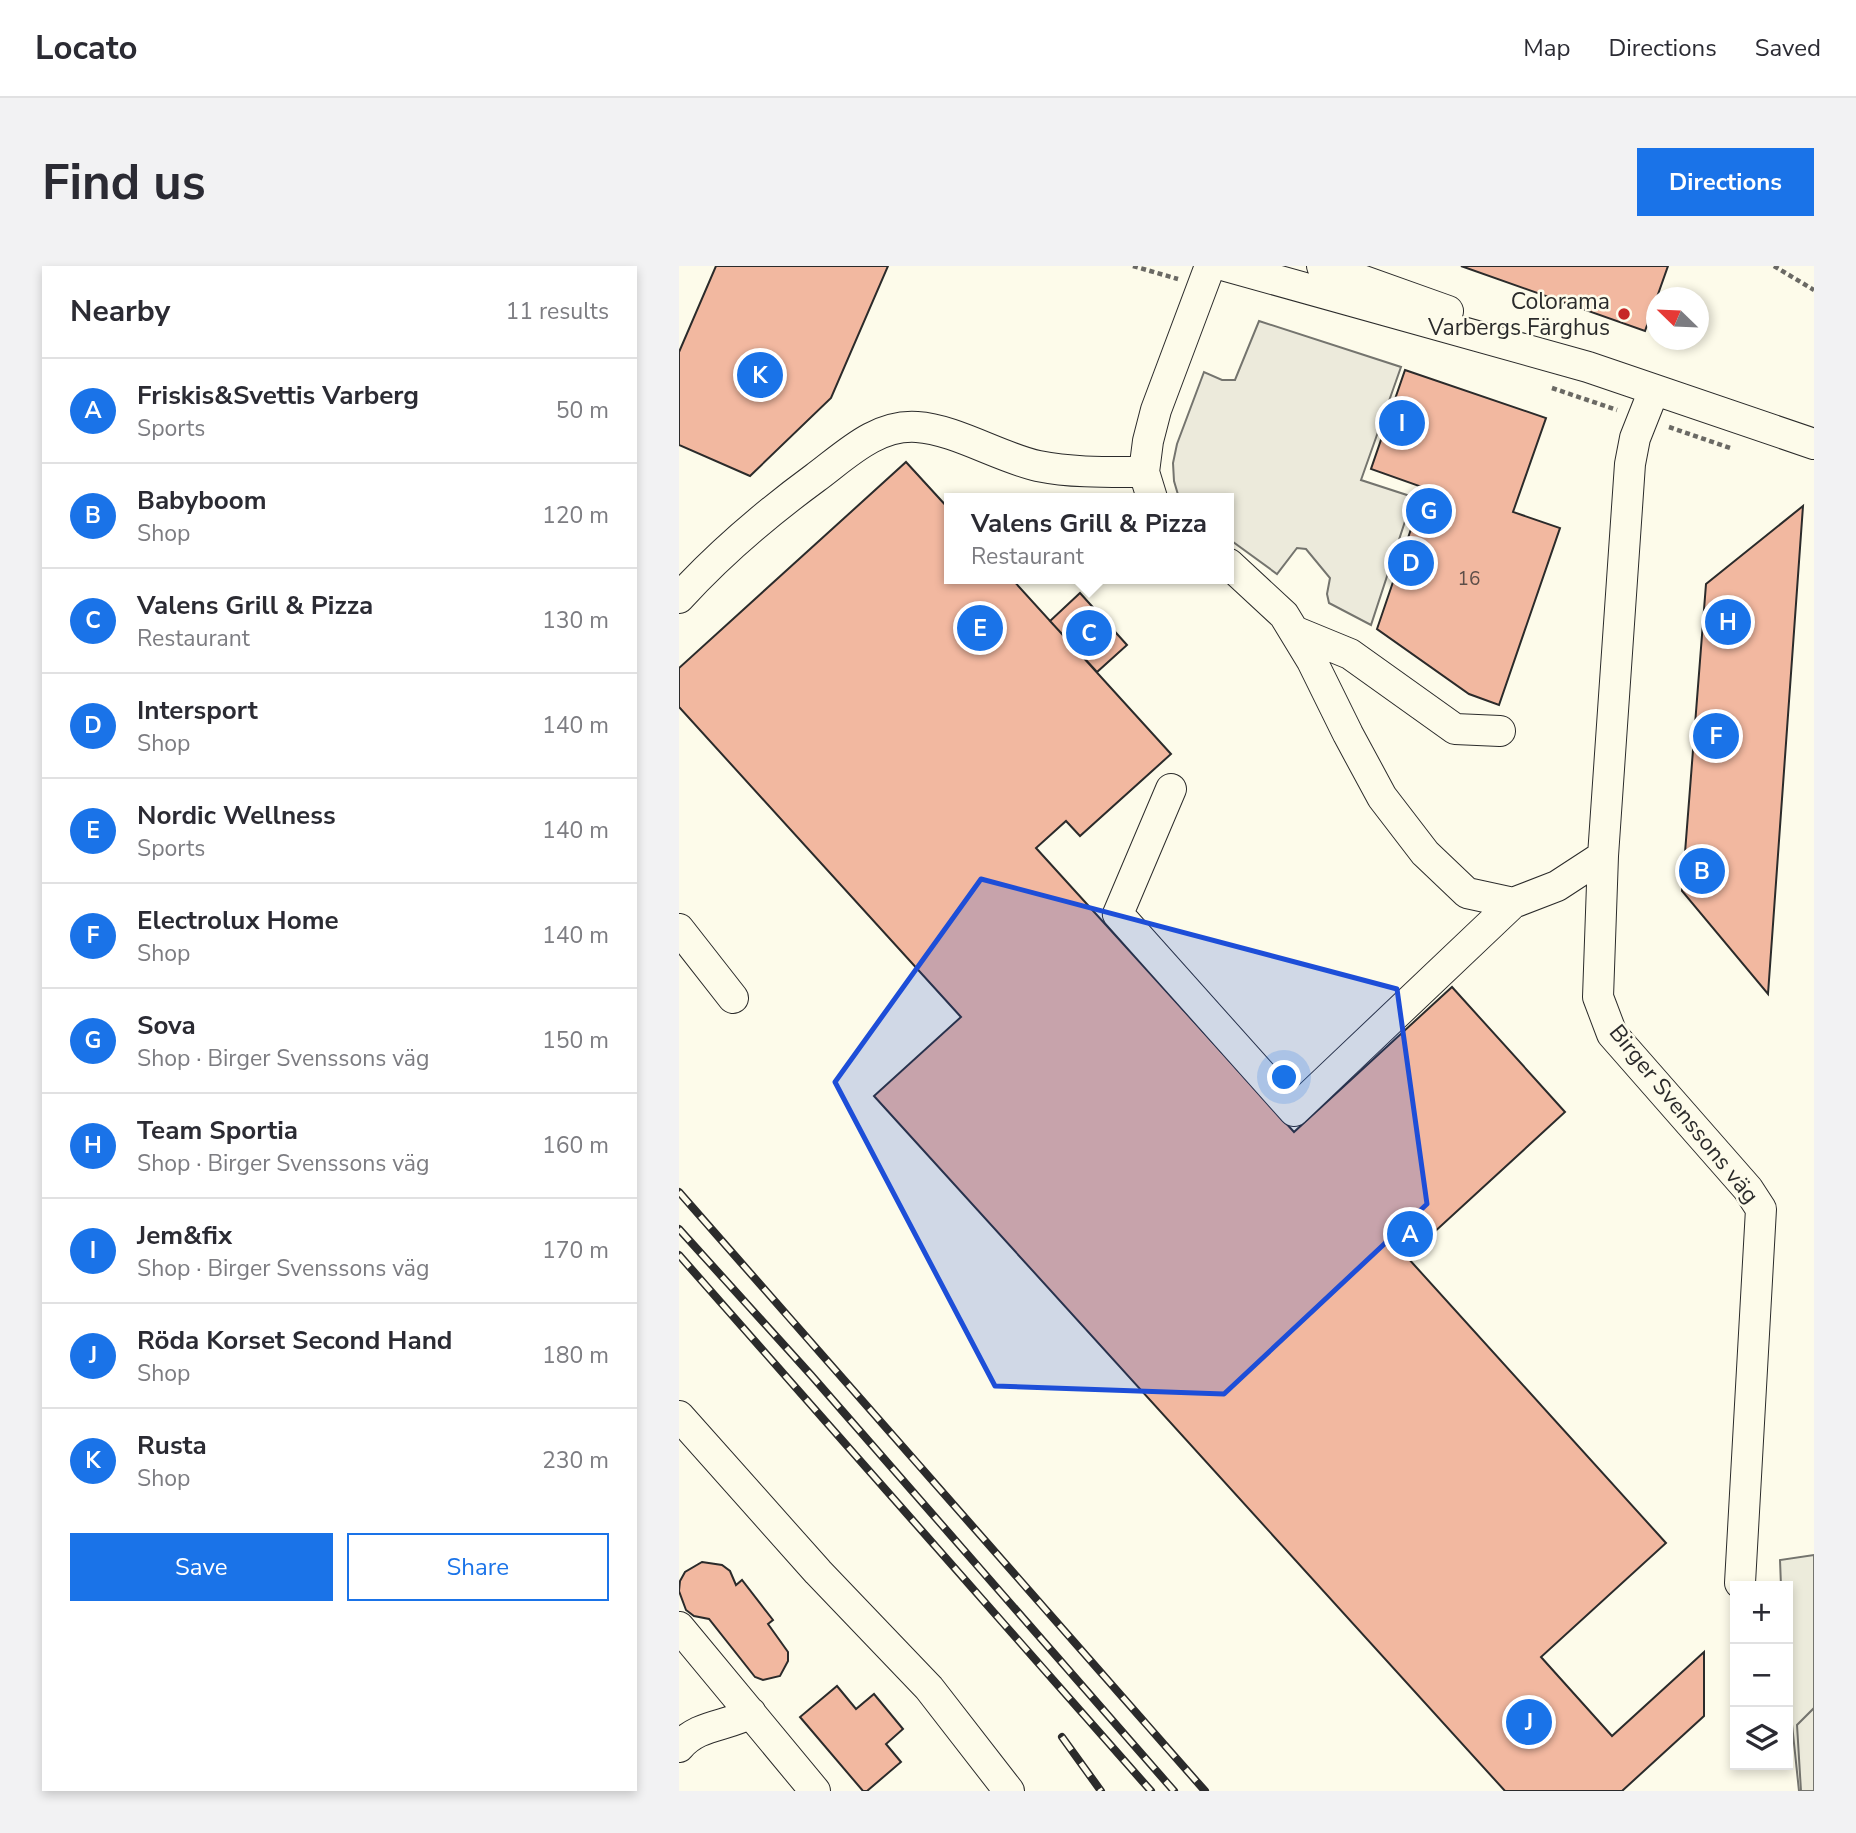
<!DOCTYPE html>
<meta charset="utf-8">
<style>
:root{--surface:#fff;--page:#f2f2f3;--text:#2b2b33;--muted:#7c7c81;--line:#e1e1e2;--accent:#1a73e8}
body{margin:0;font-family:"Nunito Sans",sans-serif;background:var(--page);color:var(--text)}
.controls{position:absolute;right:21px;bottom:21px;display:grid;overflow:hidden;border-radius:0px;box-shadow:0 4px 10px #0003}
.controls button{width:63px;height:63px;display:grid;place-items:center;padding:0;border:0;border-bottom:2px solid var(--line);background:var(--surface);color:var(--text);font:35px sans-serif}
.compass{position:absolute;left:967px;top:21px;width:63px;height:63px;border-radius:50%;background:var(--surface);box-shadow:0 4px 10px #0003;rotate:293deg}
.you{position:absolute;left:606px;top:812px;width:24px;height:24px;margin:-18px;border:5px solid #fff;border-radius:50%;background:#1a73e8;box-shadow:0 0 0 10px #1a73e833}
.badge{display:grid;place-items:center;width:46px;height:46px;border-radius:50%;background:var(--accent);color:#fff;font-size:23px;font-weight:700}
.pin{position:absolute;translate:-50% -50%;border:4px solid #fff;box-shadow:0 2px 7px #0006}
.popup{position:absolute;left:265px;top:227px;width:290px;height:91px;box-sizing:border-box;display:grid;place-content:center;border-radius:0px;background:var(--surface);filter:drop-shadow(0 2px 5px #0005);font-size:23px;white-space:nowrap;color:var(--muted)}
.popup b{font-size:26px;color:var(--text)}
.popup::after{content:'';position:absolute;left:50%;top:100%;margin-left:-14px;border:14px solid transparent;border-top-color:var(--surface)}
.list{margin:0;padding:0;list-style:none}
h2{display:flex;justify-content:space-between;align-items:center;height:91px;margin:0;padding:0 28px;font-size:30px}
h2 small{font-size:23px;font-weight:400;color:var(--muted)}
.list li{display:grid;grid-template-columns:46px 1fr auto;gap:21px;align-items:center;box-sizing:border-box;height:105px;padding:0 28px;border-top:2px solid var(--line)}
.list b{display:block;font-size:26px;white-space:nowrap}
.list p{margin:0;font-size:23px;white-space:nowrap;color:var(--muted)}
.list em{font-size:23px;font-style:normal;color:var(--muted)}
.actions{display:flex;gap:14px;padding:21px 28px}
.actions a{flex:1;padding:16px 0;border:2px solid var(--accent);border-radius:0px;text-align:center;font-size:24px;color:var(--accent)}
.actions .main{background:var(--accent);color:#fff}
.icon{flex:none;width:38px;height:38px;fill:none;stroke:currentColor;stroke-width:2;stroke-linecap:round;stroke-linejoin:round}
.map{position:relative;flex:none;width:1135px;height:1525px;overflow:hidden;border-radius:0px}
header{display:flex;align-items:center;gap:42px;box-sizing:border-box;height:98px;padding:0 35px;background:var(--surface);border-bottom:2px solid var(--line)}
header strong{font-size:33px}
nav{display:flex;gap:38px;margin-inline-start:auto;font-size:24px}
.intro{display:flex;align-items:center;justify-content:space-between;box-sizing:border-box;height:168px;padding:0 42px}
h1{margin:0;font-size:49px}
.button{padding:18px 32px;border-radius:0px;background:var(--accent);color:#fff;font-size:24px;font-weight:700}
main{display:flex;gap:42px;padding:0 42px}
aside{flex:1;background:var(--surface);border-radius:0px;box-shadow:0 4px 10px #0003}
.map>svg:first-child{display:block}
</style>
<header>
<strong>Locato</strong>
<nav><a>Map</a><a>Directions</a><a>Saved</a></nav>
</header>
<div class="intro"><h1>Find us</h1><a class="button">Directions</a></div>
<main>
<aside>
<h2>Nearby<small>11 results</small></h2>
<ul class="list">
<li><span class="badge">A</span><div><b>Friskis&amp;Svettis Varberg</b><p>Sports</p></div><em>50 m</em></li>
<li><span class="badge">B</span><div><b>Babyboom</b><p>Shop</p></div><em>120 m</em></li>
<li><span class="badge">C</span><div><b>Valens Grill &amp; Pizza</b><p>Restaurant</p></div><em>130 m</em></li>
<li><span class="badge">D</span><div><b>Intersport</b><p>Shop</p></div><em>140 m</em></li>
<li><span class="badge">E</span><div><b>Nordic Wellness</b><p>Sports</p></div><em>140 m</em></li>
<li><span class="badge">F</span><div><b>Electrolux Home</b><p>Shop</p></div><em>140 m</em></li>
<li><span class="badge">G</span><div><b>Sova</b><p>Shop · Birger Svenssons väg</p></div><em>150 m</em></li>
<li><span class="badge">H</span><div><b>Team Sportia</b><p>Shop · Birger Svenssons väg</p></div><em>160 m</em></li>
<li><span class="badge">I</span><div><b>Jem&amp;fix</b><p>Shop · Birger Svenssons väg</p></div><em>170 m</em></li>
<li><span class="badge">J</span><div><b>Röda Korset Second Hand</b><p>Shop</p></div><em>180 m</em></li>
<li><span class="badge">K</span><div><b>Rusta</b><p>Shop</p></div><em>230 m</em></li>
</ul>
<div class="actions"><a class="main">Save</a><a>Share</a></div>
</aside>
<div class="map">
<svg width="1135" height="1525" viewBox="0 0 1135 1525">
<rect width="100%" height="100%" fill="#fdfbea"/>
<path fill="#ecebdb" stroke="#74746e" stroke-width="2" d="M 1135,1289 L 1135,1525 L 1120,1525 L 1109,1420 L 1109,1320 L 1102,1320 L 1101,1294 Z"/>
<path fill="#eceadb" stroke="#74746e" stroke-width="2" d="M 580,55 L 722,101 L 682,214 L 734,231 L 692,359 L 650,337 L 648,328 L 651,312 L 627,283 L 618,282 L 598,308 L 550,273 L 550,232 L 500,232 L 495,215 L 494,197 L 498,178 L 525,106 L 543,114 L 556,114 Z
M 1135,1442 L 1135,1525 L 1122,1525 L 1118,1459 Z"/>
<path fill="#f2b8a0" stroke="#2b2b2b" stroke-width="2" d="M 37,0 L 209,0 L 152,132 L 71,210 L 0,179 L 0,86 Z
M 782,0 L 989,0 L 966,65 Z
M 726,104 L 867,152 L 834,246 L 881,262 L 820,439 L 790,428 L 698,363 L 746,222 L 692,203 Z
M 227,196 L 270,243 L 270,313 L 333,313 L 492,488 L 401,570 L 387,555 L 357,582 L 615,866 L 773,721 L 886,846 L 728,991 L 987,1277 L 862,1391 L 933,1470 L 1025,1386 L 1025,1450 L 943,1525 L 826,1525 L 195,830 L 282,751 L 0,441 L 0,402 Z
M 1124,240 L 1089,728 L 1003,625 L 1027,318 Z
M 401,327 L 448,379 L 418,406 L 371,355 Z
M 23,1296 L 43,1299 L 51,1305 L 57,1319 L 63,1314 L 94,1354 L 89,1358 L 109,1386 L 109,1395 L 101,1410 L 84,1414 L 76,1411 L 30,1353 L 15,1350 L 7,1344 L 0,1325 L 1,1315 L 6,1306 Z
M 158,1420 L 177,1443 L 195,1428 L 224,1463 L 207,1478 L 222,1496 L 188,1525 L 184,1525 L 121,1451 Z"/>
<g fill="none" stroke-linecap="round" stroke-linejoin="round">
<g stroke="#2b2b2b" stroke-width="32">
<path id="minor" d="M 547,0 L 909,101 L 1135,178
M 643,0 L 769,45
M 473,232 L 465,206 L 469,175 L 477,144 L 531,0
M 550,298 L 605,349 L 633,395 L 669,468 L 703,531 L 746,587 L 788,627 L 834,637 L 878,620 L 924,590 L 951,198 L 956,172 L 975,124
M 0,332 C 41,287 87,248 136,212 C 166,190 197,158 238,161 C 275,163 322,192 359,200 C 394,207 430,206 465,206
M 615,365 L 671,388 L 776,463 L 821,465
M 492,523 L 439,648 L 615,845 L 834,637
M 924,590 L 919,731 L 933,768 L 1069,923 L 1082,943 L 1061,1317
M 0,663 L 54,732
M 0,1150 L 139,1306 L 250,1422 L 330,1525
M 0,1361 L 136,1525
M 0,1481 C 19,1458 47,1461 72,1447"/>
</g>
<path stroke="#6a6964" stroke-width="4.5" stroke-dasharray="5 3.5" stroke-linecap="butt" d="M 454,0 L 499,13
M 1095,0 L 1135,24
M 873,122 L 938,144
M 990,161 L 1051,182"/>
<use href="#minor" stroke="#fdfbea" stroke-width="30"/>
<g stroke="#2b2b2b" stroke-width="8">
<path id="rail" d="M 0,926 L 526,1525
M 0,963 L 132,1109 L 495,1525
M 0,989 L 472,1525
M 383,1471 L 422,1525"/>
</g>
<use href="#rail" stroke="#fdfbea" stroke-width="5" stroke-dasharray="16" stroke-linecap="butt"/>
</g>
<path fill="#1d4ed8" fill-opacity="0.2" stroke="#1d4ed8" stroke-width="5" stroke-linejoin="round" d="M 302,613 L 718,723 L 748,938 L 545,1128 L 316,1120 L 156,816 Z"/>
<circle fill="#c62828" stroke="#fdfbea" stroke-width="2.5" cx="945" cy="48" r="7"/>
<g text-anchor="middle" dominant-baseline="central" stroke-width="5" stroke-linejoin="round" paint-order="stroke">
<g font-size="19" fill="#5d4e48">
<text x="790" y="313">16</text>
</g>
<g font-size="23" fill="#2b2b2b" stroke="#fdfbea" text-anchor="end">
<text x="931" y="35">Colorama<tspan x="931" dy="26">Varbergs Färghus</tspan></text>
</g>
<g font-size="23" fill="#2b2b2b" stroke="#fdfbea">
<text transform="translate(1005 848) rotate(51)">Birger Svenssons väg</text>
</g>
</g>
</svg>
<div class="controls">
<button>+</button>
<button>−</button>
<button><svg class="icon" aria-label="layers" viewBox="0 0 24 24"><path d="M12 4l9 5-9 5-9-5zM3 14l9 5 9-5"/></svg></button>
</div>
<svg class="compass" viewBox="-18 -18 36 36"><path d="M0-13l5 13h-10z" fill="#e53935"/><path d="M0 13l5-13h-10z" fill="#7c7c81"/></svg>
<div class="you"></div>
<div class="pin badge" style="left:731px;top:968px">A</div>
<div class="pin badge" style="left:1023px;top:605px">B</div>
<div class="pin badge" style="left:410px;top:367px">C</div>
<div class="popup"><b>Valens Grill &amp; Pizza</b>Restaurant</div>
<div class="pin badge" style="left:732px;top:297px">D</div>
<div class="pin badge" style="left:301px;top:362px">E</div>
<div class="pin badge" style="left:1037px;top:470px">F</div>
<div class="pin badge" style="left:750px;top:245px">G</div>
<div class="pin badge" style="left:1049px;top:356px">H</div>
<div class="pin badge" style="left:723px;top:157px">I</div>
<div class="pin badge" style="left:850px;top:1456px">J</div>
<div class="pin badge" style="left:81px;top:109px">K</div>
</div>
</main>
